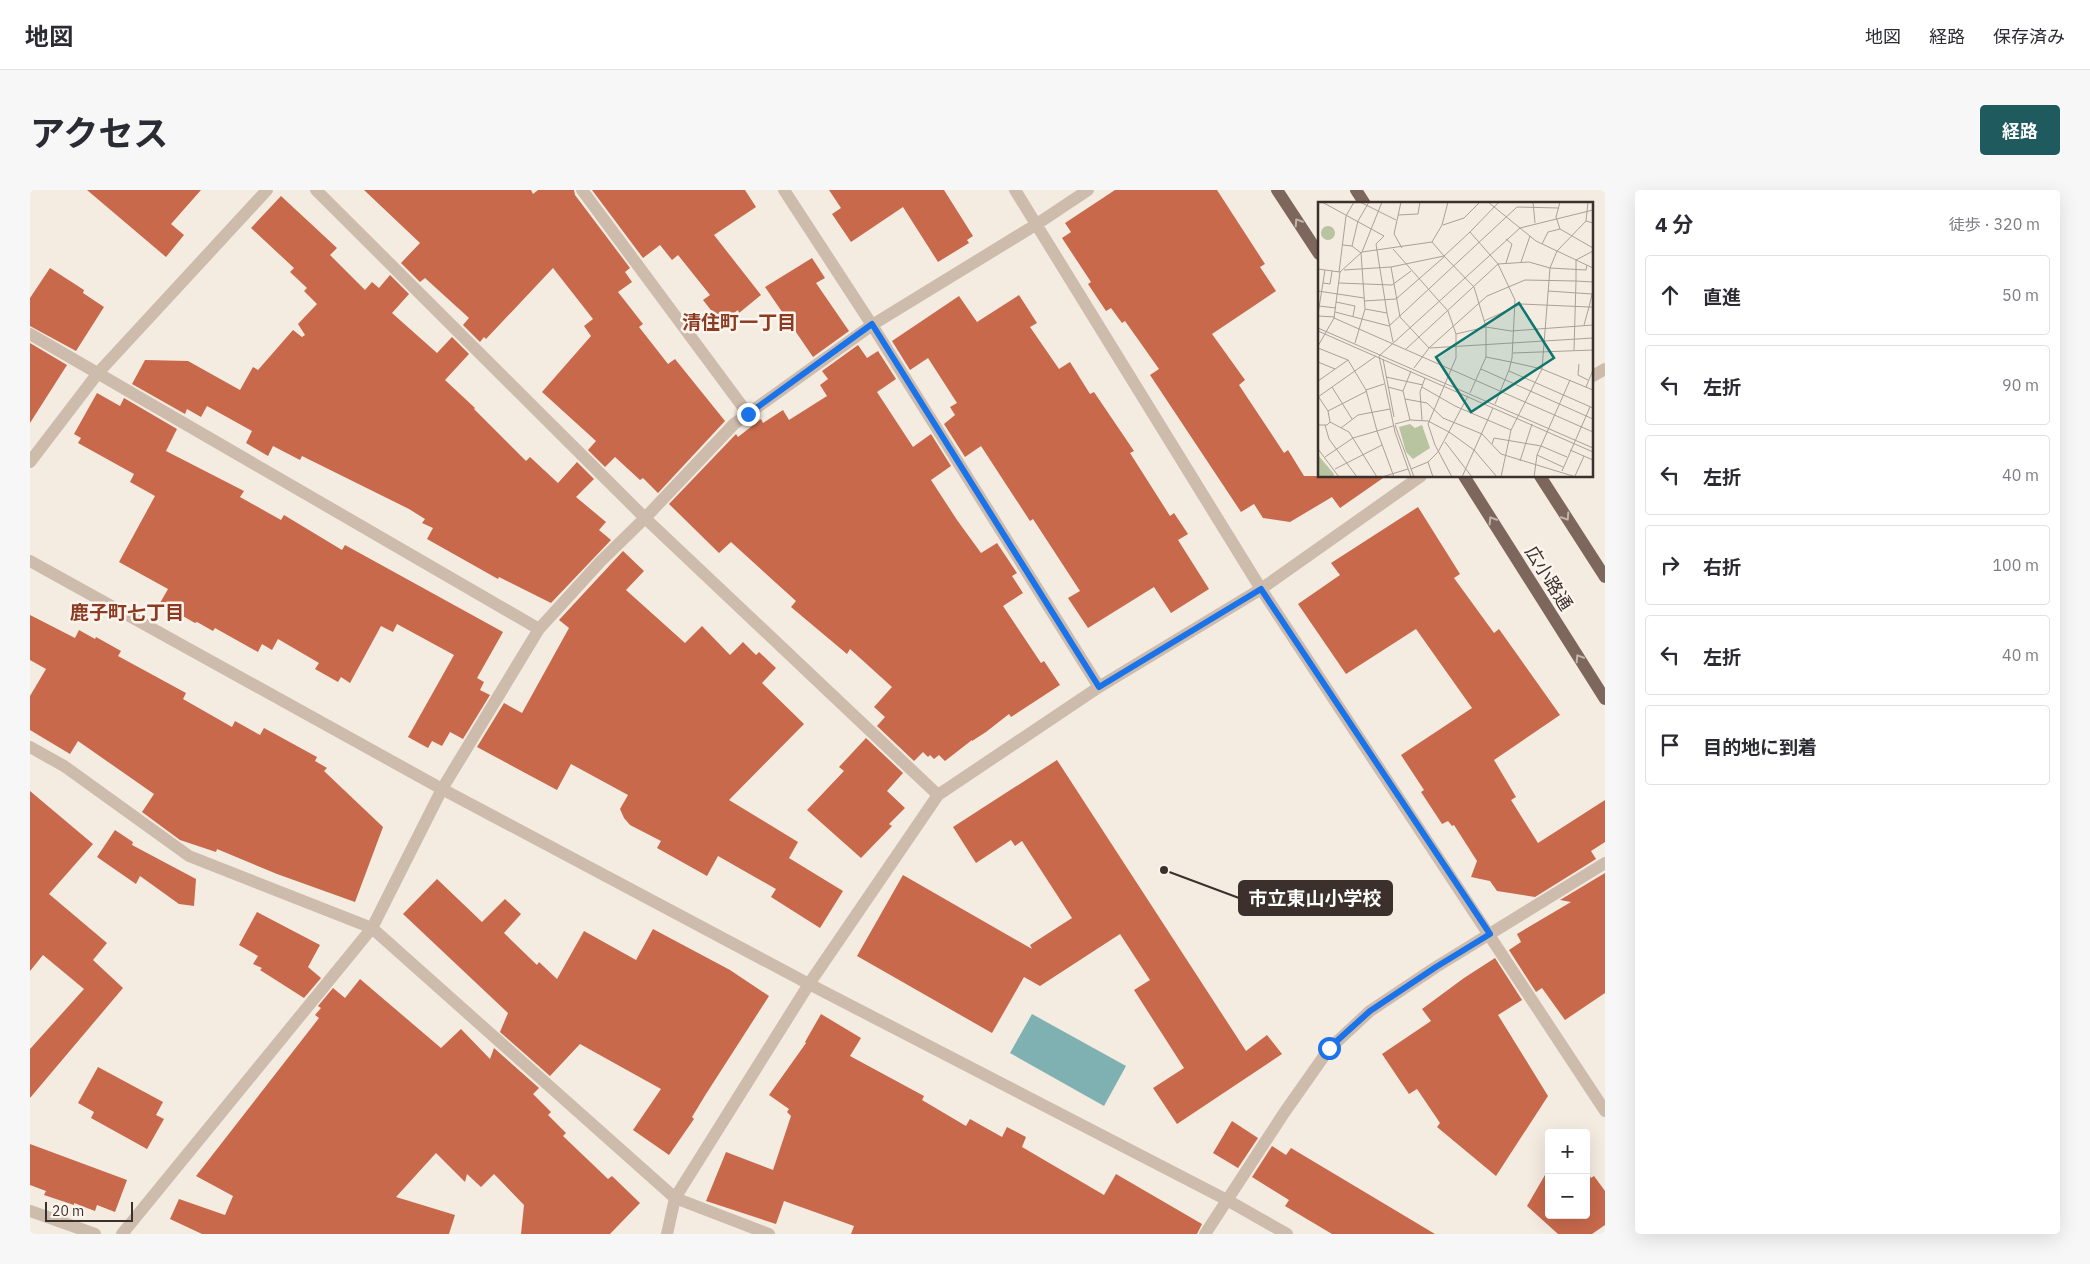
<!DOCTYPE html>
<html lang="ja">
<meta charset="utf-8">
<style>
:root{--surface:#fff;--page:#f7f7f7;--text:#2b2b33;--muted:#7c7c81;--line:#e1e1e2;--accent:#1f5a5e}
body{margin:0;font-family:"IBM Plex Sans","Noto Sans JP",sans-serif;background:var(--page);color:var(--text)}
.controls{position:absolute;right:15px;bottom:15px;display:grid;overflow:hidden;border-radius:5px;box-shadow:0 5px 20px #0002}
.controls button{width:45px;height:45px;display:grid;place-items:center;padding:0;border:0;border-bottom:1px solid var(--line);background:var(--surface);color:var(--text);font:25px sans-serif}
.scale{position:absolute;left:15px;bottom:12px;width:88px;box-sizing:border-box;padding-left:5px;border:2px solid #3b302b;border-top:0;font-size:14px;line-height:18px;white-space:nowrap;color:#3b302b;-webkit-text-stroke:4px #fbf5ee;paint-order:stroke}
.stop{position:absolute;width:15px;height:15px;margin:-11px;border:4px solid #1a73e8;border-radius:50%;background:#fff}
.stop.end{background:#1a73e8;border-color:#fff;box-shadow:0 1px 5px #0008}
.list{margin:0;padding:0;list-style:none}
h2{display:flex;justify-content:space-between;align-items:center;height:65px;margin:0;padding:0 20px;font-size:21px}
h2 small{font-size:16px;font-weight:400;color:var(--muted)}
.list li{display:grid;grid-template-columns:32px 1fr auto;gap:15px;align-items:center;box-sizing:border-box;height:80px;margin:0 10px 10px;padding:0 10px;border:1px solid var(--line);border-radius:5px}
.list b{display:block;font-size:19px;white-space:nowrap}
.list em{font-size:16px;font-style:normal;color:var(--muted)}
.icon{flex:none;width:28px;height:28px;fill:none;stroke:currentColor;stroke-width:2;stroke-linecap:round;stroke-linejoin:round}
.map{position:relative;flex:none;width:1575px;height:1044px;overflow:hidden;border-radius:5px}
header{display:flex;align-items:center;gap:30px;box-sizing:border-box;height:70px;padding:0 25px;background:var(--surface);border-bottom:1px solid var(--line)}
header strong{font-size:24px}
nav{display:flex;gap:28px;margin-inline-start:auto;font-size:18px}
.intro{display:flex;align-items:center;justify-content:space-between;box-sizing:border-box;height:120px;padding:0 30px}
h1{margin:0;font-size:35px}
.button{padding:12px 22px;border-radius:5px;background:var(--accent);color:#fff;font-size:18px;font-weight:700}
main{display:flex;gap:30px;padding:0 30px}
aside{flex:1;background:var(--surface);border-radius:5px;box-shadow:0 5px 20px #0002}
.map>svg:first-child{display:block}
</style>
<header>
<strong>地図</strong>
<nav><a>地図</a><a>経路</a><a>保存済み</a></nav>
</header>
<div class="intro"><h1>アクセス</h1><a class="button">経路</a></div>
<main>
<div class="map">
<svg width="1575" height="1044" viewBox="0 0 1575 1044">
<rect width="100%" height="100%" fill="#f4ebe1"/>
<path fill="#7fb0b2" d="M 1002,824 L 1096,876 L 1074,916 L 980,863 Z"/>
<path fill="#c8694b" d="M 57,0 L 171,0 L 141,34 L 154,45 L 136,67 Z
M 334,0 L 501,0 L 503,4 L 508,0 L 544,0 L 545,5 L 600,78 L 595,82 L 602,92 L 588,102 L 613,134 L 609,137 L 638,174 L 645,169 L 695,231 L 628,303 L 613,288 L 610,290 L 585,267 L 575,277 L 558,260 L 566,251 L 512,202 L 561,146 L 554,136 L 563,129 L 523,78 L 456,149 L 454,147 L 450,152 L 433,135 L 439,128 L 395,88 L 390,92 L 371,73 L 390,53 Z
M 562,0 L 715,0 L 726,17 L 684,45 L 731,105 L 709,123 L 708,120 L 691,133 L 673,110 L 680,105 L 648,65 L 642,70 L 630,55 L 613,68 Z
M 799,0 L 914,0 L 943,46 L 937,50 L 939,53 L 908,72 L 873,17 L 821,52 L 802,24 L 811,18 Z
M 1085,0 L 1187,0 L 1235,74 L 1230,77 L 1246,101 L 1182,144 L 1215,190 L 1209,195 L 1254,263 L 1258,260 L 1274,286 L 1356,286 L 1310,318 L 1302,307 L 1260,332 L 1233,328 L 1224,314 L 1211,322 L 1120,185 L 1129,179 L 1095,131 L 1092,133 L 1081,118 L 1076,121 L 1058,94 L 1061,92 L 1032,48 L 1041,42 L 1035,33 Z
M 251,6 L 307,58 L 300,65 L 335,100 L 342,92 L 349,98 L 360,85 L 379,104 L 362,123 L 407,163 L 422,147 L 439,164 L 415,190 L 445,218 L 444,219 L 496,271 L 500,267 L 528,293 L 547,272 L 564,289 L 546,307 L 576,332 L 569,340 L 581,350 L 521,413 L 469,387 L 468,389 L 397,349 L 403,338 L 392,333 L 395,329 L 379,319 L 272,266 L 270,270 L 243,256 L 238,266 L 216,253 L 222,241 L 177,216 L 171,227 L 157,219 L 155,224 L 102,194 L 115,170 L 158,171 L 210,200 L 223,177 L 228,180 L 263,140 L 272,147 L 275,145 L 268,134 L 287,114 L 274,101 L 277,98 L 260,82 L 264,78 L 221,38 Z
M 782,68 L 795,88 L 786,93 L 819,141 L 783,167 L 735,97 Z
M 20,78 L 54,100 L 53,103 L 74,117 L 46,161 L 0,136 L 0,108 Z
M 989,105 L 1007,133 L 1000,137 L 1029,179 L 1040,172 L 1060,204 L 1064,202 L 1104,261 L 1100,263 L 1140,326 L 1144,323 L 1158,344 L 1148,350 L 1179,399 L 1141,423 L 1124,397 L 1058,438 L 1038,408 L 1050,401 L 1003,329 L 1000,331 L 951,256 L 935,267 L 914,234 L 925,225 L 920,217 L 927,213 L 898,168 L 880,180 L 862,151 L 929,106 L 947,132 Z
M 0,153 L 37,175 L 0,233 Z
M 828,155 L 837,168 L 848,161 L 866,189 L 847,202 L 883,257 L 901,244 L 921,276 L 901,290 L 927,330 L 951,363 L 967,353 L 987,383 L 982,386 L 993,403 L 973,416 L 1011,473 L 1014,471 L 1030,495 L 981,527 L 979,524 L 956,542 L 942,551 L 942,550 L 915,571 L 909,565 L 904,569 L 900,565 L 898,567 L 893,562 L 884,571 L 847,536 L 855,527 L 844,517 L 862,497 L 820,459 L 817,464 L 761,417 L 766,411 L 701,352 L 689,363 L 639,314 L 706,244 L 708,247 L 731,229 L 733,233 L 753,220 L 759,230 L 797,206 L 790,195 L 798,189 L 792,181 Z
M 67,203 L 90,216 L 94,208 L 147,239 L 136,261 L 214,301 L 210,307 L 251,330 L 254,325 L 312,360 L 315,355 L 473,442 L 447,488 L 454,492 L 450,500 L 460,505 L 433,549 L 420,542 L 412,556 L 402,551 L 398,558 L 378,547 L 424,465 L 367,434 L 363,442 L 351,436 L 320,493 L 311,487 L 308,492 L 285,479 L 289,473 L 248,449 L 242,460 L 232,454 L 228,462 L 185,438 L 183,441 L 167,432 L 165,433 L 130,413 L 138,399 L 89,372 L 125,306 L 100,292 L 104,284 L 48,253 L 51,248 L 44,244 Z
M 1388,317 L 1430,384 L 1424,388 L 1464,443 L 1469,439 L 1530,525 L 1464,570 L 1486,607 L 1481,610 L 1508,653 L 1575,610 L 1575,652 L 1561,661 L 1566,669 L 1505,707 L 1467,701 L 1460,691 L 1441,687 L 1447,671 L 1424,635 L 1422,636 L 1418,631 L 1412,634 L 1391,602 L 1394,600 L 1371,565 L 1442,518 L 1386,439 L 1316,484 L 1268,414 L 1310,385 L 1301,373 Z
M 593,361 L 614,381 L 596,400 L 655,453 L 672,436 L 700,465 L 713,452 L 726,465 L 729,462 L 746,478 L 732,493 L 774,534 L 699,610 L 768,652 L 759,668 L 813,701 L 790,738 L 741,707 L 746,699 L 688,666 L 677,686 L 627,658 L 631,651 L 600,635 L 594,628 L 590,619 L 598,605 L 541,574 L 527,600 L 447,557 L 474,513 L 492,523 L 539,438 L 529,430 Z
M 0,425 L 45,448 L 49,440 L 65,449 L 66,447 L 91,461 L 88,466 L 156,503 L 153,509 L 202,537 L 205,531 L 230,545 L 234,538 L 287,567 L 285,571 L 297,578 L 294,581 L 353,637 L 325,712 L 247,684 L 187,659 L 186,662 L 150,650 L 112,622 L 124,604 L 48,551 L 40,564 L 0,540 L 0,506 L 16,479 L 0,470 Z
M 836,548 L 873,583 L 857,601 L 875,618 L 859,634 L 862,636 L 831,668 L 777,620 L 814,581 L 809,577 Z
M 1027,570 L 1216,861 L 1237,845 L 1252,864 L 1147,934 L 1123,898 L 1154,878 L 1104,800 L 1120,790 L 1090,744 L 1010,796 L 994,787 L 962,843 L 827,766 L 873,685 L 1002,759 L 1000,755 L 1042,728 L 992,651 L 985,656 L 981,650 L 946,673 L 923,637 Z
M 0,601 L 63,654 L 19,704 L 77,753 L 63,770 L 93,798 L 0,908 L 0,859 L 54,799 L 13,765 L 0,781 Z
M 85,640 L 103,652 L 102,655 L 166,689 L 164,716 L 149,714 L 110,686 L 106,694 L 67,667 Z
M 1575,683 L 1575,803 L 1535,830 L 1512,798 L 1506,802 L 1479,760 L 1491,752 L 1487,744 L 1541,712 L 1530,710 Z
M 407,689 L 452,732 L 475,709 L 491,724 L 474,743 L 507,775 L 509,772 L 527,789 L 554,741 L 606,770 L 623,739 L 700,780 L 739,806 L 676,904 L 662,927 L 664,929 L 639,965 L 603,940 L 631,899 L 550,854 L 520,886 L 470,842 L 478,823 L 373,724 Z
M 227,722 L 290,755 L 278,777 L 291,788 L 274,808 L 230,780 L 232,778 L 223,774 L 228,766 L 209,755 Z
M 1465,768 L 1492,810 L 1468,825 L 1518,906 L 1466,986 L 1407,937 L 1410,933 L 1387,899 L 1379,904 L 1352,864 L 1401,831 L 1392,819 L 1434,788 Z
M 330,789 L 411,858 L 431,839 L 460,869 L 464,858 L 509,898 L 503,904 L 521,922 L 518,925 L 536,943 L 533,946 L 578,989 L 582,986 L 610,1013 L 580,1044 L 491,1044 L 494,1015 L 464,984 L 451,997 L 437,984 L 435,992 L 406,963 L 366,1007 L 425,1025 L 419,1044 L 172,1044 L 140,1029 L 149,1009 L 195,1025 L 203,1006 L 166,986 L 289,828 L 285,825 L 291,818 L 288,816 L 303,798 L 315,808 Z
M 791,824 L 831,848 L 820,866 L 894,906 L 892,910 L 936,936 L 940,929 L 972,947 L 977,937 L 996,947 L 992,957 L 1074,1005 L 1086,984 L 1172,1034 L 1167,1044 L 821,1044 L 824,1036 L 754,1011 L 746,1034 L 676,1011 L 696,962 L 743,980 L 761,926 L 757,922 L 759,919 L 739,905 L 776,853 L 775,852 Z
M 68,877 L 133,912 L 126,925 L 134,929 L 117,959 L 61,928 L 64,922 L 48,913 Z
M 1202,931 L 1228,948 L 1208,978 L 1183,963 Z
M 0,954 L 97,990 L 85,1022 L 67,1015 L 65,1021 L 44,1013 L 44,1015 L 14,1005 L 16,1001 L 0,995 Z
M 1242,956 L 1256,965 L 1261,958 L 1405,1044 L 1302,1044 L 1255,1016 L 1259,1010 L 1222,987 Z
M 1519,978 L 1519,1025 L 1556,1025 L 1556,980 L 1561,988 L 1564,986 L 1575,1001 L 1575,1035 L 1562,1044 L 1528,1044 L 1497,1016 Z"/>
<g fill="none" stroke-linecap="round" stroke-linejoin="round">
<path stroke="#cdbbac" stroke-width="12" d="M 286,0 L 615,328 L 908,605 L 779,794 L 645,1008 L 637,1044
M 552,0 L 718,224
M 754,0 L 842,135 L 1069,497
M 985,0 L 1231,399 L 1575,921
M 0,144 L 509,439
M 1561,187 L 1575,179
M 0,272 L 68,183 L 237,0
M 0,371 L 412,599 L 779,794 L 1197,1010 L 1257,1044
M 0,557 L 34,576 L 159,666 L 342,738 L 645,1008 L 739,1044
M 908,605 L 1069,497 L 1231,399 L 1391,286
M 0,1021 L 65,1044
M 92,1044 L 342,738 L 412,599 L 509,439 L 570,372 L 615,328 L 704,234 L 842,135 L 1007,34 L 1058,0
M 1175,1044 L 1254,923 L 1299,859 L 1340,821 L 1406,777 L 1575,673"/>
<path stroke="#7d675c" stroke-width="12" d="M 1247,0 L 1289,64
M 1326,0 L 1335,14
M 1434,286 L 1575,509
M 1510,286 L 1575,387"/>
</g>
<defs><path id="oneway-chevron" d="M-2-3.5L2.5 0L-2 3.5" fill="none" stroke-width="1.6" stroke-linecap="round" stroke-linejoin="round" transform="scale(1.25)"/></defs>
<g stroke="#c2b5ac">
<use href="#oneway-chevron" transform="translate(1268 32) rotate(-123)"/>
<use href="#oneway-chevron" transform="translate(1536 327) rotate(57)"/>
<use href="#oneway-chevron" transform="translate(1462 330) rotate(-122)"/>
<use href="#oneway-chevron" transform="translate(1549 468) rotate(-122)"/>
</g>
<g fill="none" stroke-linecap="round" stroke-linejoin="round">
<path stroke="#1a73e8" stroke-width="6" d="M 718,224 L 842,134 L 1069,497 L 1231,399 L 1460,744 L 1406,777 L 1340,821 L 1299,858"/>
</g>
<g text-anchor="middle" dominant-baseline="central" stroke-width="5" stroke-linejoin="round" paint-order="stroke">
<g font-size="18" fill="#3b302b" stroke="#fbf5ee">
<text transform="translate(1519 388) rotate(58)">広小路通</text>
</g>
<g font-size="19" font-weight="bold" fill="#8c3b22" stroke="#fbf5ee">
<text x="709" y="132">清住町一丁目</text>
<text x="97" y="422">鹿子町七丁目</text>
</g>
</g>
<g transform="translate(1288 12)">
<rect width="275" height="275" fill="#f4ebe1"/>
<path d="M3 31a7 7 0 1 1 14 0a7 7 0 1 1-14 0ZM 92,222 L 97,226 L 104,223 L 112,246 L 95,257 L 88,250 L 81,225 ZM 0,253 L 16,272 L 15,275 L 0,275 Z" fill="#b8c4a0"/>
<path fill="none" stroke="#aaa098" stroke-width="1" d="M 4,0 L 66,34 L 58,42 L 69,111M 42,0 L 78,18M 83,0 L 76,32 L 84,46M 170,0 L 218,39 L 239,49 L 232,66 L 224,167 L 275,188M 215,0 L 217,21M 242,0 L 238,15 L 242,27 L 275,46M 80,13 L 100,12 L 102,0M 268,19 L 270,0M 275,21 L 268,19 L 239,49 L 275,66M 125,23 L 146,16 L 162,0M 152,30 L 181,0M 114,40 L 126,54M 224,42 L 230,30 L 242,27M 25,43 L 34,44 L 43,51 L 47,107 L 37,141M 34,44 L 40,19 L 51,0M 75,47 L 121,99M 275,49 L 258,58 L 258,79 L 275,80M 44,50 L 114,40 L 124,23 L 130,0M 203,60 L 212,34M 188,61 L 194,42 L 188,37M 73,65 L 82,115 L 111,146M 0,67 L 22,70M 26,68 L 73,65 L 126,54M 21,70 L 28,14 L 36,0M 5,81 L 12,82 L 14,69M 21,81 L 74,83 L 93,69M 0,89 L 46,96M 230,89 L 274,92M 46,99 L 78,97 L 126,55M 121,99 L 130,109 L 138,132 L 138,156 L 110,222 L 117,243 L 134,275M 18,100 L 37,104 L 35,114M 1,104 L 18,106M 47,107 L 69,111 L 75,140M 17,110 L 71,124 L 199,5 L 241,6M 0,112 L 7,68M 0,114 L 17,115M 16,116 L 275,230M 166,119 L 203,102 L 271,105 L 275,88M 266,123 L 271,105 L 275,105M 0,126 L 275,246M 0,129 L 275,250M 138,132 L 168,125 L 193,129 L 275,123M 0,144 L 16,116 L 22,70 L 44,50 L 64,0M 0,146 L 30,158 L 48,188 L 59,229 L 35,236 L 7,255M 112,146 L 275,136M 88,147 L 180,62 L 211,60 L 232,66 L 268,68 L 269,63M 195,151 L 275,148M 65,157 L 76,215M 0,160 L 17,167M 261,162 L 260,173 L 270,178M 96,166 L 111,146 L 169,94 L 207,78 L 258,79 L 256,148M 163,167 L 275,217M 191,169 L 275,206M 68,175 L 105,183M 0,179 L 30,158M 14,185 L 34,217M 70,185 L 85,189M 104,185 L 137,204 L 193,228M 268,185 L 275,168M 48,188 L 66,182M 152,191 L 168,155M 0,195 L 58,154M 87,197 L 109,201 L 125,216 L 164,232 L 183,252 L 258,275M 177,202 L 191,168 L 194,156 L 197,98 L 180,62 L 152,30 L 126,54 L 156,85 L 168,125 L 168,155 L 193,160 L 224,167 L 193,228 L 183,275M 10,209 L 49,189M 92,218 L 85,189 L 93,169M 104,218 L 102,190 L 107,176M 12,220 L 31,230 L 59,275M 77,222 L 92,218 L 110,219 L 131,230 L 156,248 L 179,275M 0,223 L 9,223 L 12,220 L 10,209 L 0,194M 7,223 L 11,237 L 39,275M 77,223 L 96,275M 75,224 L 59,229 L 76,275M 23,226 L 40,213 L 72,207M 127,240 L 154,275M 174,242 L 176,236 L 223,244 L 249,255M 0,247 L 21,275M 252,248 L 275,258M 219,253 L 245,265M 202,259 L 214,222M 110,260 L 115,275M 17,267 L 64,243M 93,267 L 110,260 L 120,250 L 150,194M 244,269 L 272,205M 257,274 L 266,254M 64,275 L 90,267M 93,275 L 77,230 L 61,154 L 202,26 L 275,8M 144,275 L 175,206M 216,275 L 219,253 L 252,178"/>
<path fill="#0f766e" fill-opacity="0.15" stroke="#0f766e" stroke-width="2.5" d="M 201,101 L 236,156 L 153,210 L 118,155 Z"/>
<rect width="275" height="275" fill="none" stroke="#3b302b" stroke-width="2.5"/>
</g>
<path fill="none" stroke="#3b302b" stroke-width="2" d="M1134 680L1209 708"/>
<circle fill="#3b302b" stroke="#fbf5ee" stroke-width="2" cx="1134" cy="680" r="5"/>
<rect fill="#3b302b" stroke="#3b302b" stroke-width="2" x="1209" y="691" width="153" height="34" rx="5"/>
<g font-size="19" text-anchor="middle" font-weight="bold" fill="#fff">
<text x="1285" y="715">市立東山小学校</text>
</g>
</svg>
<div class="controls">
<button>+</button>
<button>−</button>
</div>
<div class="scale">20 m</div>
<div class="stop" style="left:1299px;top:858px"></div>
<div class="stop end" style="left:718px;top:224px"></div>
</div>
<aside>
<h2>4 分<small>徒歩 · 320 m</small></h2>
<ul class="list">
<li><svg class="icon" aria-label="ahead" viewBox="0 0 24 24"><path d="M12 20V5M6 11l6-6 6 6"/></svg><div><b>直進</b></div><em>50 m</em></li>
<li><svg class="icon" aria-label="left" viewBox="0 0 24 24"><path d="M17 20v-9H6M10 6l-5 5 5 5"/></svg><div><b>左折</b></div><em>90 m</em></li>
<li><svg class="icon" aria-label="left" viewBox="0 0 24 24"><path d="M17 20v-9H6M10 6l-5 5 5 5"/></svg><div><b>左折</b></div><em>40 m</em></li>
<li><svg class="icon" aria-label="right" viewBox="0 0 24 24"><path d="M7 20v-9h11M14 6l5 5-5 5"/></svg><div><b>右折</b></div><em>100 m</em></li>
<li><svg class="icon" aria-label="left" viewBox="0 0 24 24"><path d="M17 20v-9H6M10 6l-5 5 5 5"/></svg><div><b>左折</b></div><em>40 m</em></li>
<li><svg class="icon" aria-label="arrive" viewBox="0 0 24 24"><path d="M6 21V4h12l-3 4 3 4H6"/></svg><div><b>目的地に到着</b></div></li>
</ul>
</aside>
</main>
